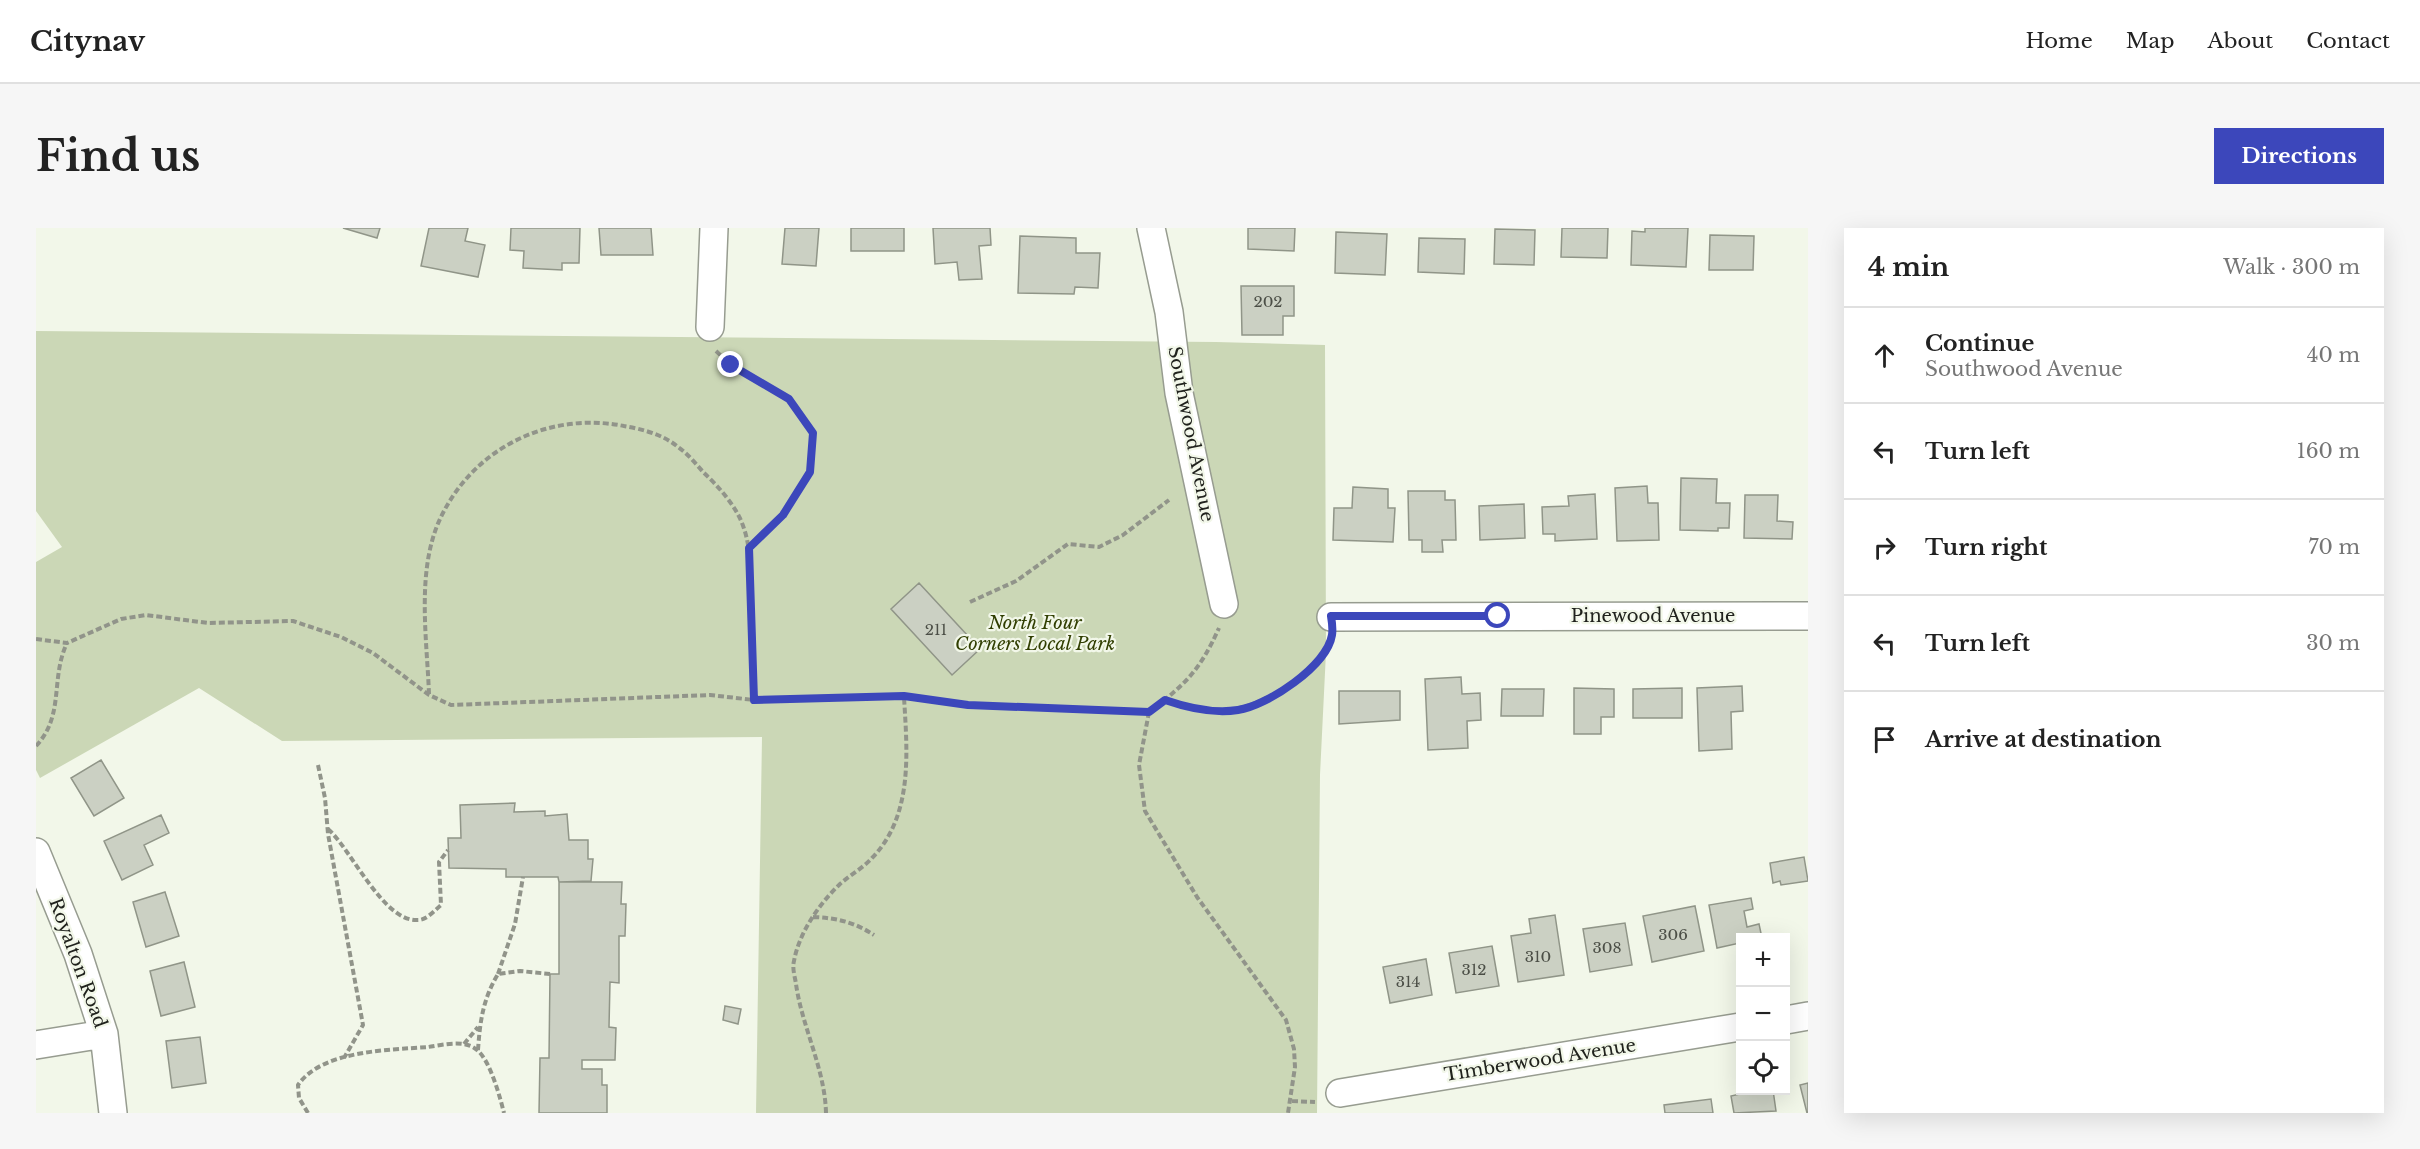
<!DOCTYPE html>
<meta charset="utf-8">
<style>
:root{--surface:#fff;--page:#f6f6f6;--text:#222;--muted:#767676;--line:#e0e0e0;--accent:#3c47bb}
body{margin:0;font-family:"Libre Baskerville",serif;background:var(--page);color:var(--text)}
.controls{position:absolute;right:18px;bottom:18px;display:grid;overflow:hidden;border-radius:0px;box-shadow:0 6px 24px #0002}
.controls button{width:54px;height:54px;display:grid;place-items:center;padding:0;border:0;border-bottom:2px solid var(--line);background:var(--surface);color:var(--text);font:30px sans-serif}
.stop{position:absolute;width:18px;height:18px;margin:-14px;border:4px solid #3c47bb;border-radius:50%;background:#fff}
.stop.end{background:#3c47bb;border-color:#fff;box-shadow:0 2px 6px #0008}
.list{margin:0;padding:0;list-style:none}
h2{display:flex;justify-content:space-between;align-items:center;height:78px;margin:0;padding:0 24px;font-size:26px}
h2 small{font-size:20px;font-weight:400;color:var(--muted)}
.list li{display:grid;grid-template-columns:39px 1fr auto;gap:18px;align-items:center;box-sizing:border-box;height:96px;padding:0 24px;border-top:2px solid var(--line)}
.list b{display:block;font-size:22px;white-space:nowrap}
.list p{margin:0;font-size:20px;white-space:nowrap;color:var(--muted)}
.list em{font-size:20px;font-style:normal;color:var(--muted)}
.icon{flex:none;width:33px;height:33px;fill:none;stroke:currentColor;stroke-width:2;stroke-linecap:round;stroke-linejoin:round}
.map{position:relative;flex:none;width:1772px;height:885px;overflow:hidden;border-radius:0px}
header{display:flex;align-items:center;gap:36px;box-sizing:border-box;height:84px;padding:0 30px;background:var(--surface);border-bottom:2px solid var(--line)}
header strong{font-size:28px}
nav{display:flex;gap:33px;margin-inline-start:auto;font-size:21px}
.intro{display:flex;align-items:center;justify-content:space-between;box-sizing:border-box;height:144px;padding:0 36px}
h1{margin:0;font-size:42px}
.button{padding:15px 27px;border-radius:0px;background:var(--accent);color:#fff;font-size:21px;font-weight:700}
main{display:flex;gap:36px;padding:0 36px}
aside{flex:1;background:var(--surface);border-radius:0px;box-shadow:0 6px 24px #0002}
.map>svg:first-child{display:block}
</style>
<header>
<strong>Citynav</strong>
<nav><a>Home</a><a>Map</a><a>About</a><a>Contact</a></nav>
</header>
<div class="intro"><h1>Find us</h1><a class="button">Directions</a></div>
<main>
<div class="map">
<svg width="1772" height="885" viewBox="0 0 1772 885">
<rect width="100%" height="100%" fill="#f2f7e9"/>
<path fill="#cbd7b6" d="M 0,103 L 1180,114 L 1289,117 L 1290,424 L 1284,547 L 1281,885 L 720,885 L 726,509 L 246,513 L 163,460 L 4,550 L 0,542 L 0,334 L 26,319 L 0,283 Z"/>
<path fill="#cbd0c3" stroke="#909588" stroke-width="1.5" d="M 307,0 L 344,0 L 341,10 Z
M 393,0 L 432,0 L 429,13 L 449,17 L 442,49 L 385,38 Z
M 475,0 L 544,0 L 543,35 L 526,35 L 526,42 L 487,40 L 488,23 L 474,22 Z
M 563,0 L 615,0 L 617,27 L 565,27 Z
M 749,0 L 783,0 L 780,38 L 746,36 Z
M 815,0 L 868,0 L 868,23 L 815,23 Z
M 897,0 L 954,0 L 955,17 L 943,18 L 946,51 L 923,52 L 921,34 L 899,36 Z
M 1212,0 L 1259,0 L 1258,23 L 1212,21 Z
M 1526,0 L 1572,0 L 1571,30 L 1525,29 Z
M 1609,0 L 1652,0 L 1650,39 L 1595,37 L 1596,3 L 1609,4 Z
M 1459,1 L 1499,2 L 1498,37 L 1458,36 Z
M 1300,4 L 1351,6 L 1349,47 L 1299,45 Z
M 1674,7 L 1718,8 L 1717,42 L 1673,42 Z
M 984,8 L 1040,10 L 1040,25 L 1064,25 L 1062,60 L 1039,59 L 1038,66 L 982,65 Z
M 1383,10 L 1429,11 L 1428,46 L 1382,44 Z
M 1205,58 L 1258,58 L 1258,88 L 1247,88 L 1247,107 L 1206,107 Z
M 1645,250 L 1681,251 L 1680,275 L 1694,275 L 1693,300 L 1682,300 L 1682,303 L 1644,302 Z
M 1611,258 L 1612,275 L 1622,275 L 1623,312 L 1581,313 L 1579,260 Z
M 1317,259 L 1352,261 L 1352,280 L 1359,280 L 1357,314 L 1297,312 L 1298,280 L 1316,280 Z
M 1372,263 L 1409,263 L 1409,272 L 1419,272 L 1420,312 L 1406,312 L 1407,324 L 1386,324 L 1386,312 L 1373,312 Z
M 1559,266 L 1561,311 L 1519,313 L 1519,306 L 1507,306 L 1506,279 L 1533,278 L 1532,268 Z
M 1709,267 L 1742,267 L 1741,293 L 1757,294 L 1756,311 L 1708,310 Z
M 1488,276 L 1489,310 L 1444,312 L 1443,278 Z
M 883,355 L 944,421 L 916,447 L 855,381 Z
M 1425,449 L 1426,466 L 1444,465 L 1445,492 L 1431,493 L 1432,520 L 1392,522 L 1389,451 Z
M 1706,458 L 1707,483 L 1695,484 L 1696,521 L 1663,523 L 1661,460 Z
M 1538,460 L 1578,461 L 1578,489 L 1565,489 L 1565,506 L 1538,506 Z
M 1646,460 L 1646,490 L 1597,490 L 1597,461 Z
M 1466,461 L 1508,461 L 1507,488 L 1465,488 Z
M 1303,463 L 1364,463 L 1364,492 L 1303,496 Z
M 65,532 L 88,570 L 58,588 L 35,550 Z
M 479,575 L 478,584 L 509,583 L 509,588 L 531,586 L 533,612 L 552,612 L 552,631 L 557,631 L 555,653 L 523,654 L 522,649 L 470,649 L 470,641 L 413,640 L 412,610 L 425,610 L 424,577 Z
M 125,587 L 133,605 L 108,617 L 117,637 L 86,652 L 68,613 Z
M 1768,629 L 1772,653 L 1745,657 L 1744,653 L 1737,655 L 1734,635 Z
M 523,654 L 586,654 L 585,676 L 590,676 L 589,708 L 583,708 L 583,755 L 574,754 L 573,799 L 580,800 L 579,832 L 546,832 L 546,841 L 566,841 L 566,857 L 571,857 L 571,885 L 503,885 L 504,830 L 513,830 L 514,746 L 523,746 Z
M 129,664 L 143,708 L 110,719 L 97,674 Z
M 1715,670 L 1717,681 L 1708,683 L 1711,699 L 1723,696 L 1726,710 L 1704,710 L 1704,715 L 1681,720 L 1673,677 Z
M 1659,678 L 1668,723 L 1616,734 L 1607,688 Z
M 1519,687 L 1528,747 L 1482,754 L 1475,708 L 1495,705 L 1493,691 Z
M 1589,695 L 1596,737 L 1554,744 L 1547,701 Z
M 1456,718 L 1463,758 L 1420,765 L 1413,725 Z
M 1390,731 L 1396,767 L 1354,775 L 1347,739 Z
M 148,734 L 159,779 L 125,788 L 114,743 Z
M 689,778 L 705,781 L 702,796 L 687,792 Z
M 164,809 L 170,855 L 136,860 L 130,813 Z
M 1772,855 L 1772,885 L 1771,885 L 1764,857 Z
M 1721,862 L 1737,862 L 1740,883 L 1698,885 L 1695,868 Z
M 1675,871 L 1677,885 L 1629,885 L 1628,877 Z"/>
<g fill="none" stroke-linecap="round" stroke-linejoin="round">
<g stroke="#979c90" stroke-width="30">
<path id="minor" d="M 1115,0 L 1133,84 L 1143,165 L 1188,376
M 674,99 L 678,0
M 1295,389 L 1772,388
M 0,624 L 42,726 L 68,806 L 77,885
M 1750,792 L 1772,788
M 0,817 L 68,806
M 1304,865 L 1704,799"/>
</g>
<path stroke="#91948a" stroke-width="4" stroke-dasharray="6 3" stroke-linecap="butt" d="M 680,123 L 695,137 L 753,171 L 777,205 L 774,244 L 747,287 L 713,320
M 934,374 L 980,353 L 1032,316 L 1063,319 L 1087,307 L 1133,272
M 0,411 L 31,415 L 85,391 L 110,387 L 172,395 L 257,393 L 305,409 L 337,425 L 393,467 L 415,477 L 674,467 L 718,472 L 868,468 L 932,477 L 1113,484 C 1150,456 1164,442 1183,400
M 393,466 C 391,411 380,343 404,291 C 437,220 513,183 588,198 C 606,201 628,207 642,219 C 652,226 660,236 668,245 C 682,258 699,277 706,295 C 716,320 714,346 715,372 C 716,405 717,439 718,472
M 1130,472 C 1177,489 1206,486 1248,460 C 1268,448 1283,434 1293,414
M 1113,484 L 1103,537 L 1109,583 L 1161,669 L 1250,792 L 1258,821 L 1259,839 L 1252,885
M 0,518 C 29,487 14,451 31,415
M 282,537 L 289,570 L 292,606 L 327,797 L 308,830
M 292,601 C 315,621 348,695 382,692 C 391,692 399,682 405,677 L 403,634 L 412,622
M 777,689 C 801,690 818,694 838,707
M 462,746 L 479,696 L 487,649
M 428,816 L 442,799
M 442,822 C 444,793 447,771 462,746 L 484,743 L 514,746
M 1256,873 L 1279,874
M 272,885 L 263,870 L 262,857 C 286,822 353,822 392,819 C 406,817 429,811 441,822 C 454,832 464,869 468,885
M 790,885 C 789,841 766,799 760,756 C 759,749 756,740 758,733 C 763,705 783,676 804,656 C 814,647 827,640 836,630 C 878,587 871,522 868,469"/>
<use href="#minor" stroke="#fff" stroke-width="27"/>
</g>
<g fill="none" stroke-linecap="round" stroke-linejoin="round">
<path stroke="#3c47bb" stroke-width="8" d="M 695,137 L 753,171 L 777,205 L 774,244 L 747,287 L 713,320 L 718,472 L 868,468 L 932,477 L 1113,484 L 1129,472 C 1152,480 1177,486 1202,482 C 1231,478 1291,438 1296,407 C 1297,401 1296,394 1295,388 L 1462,388"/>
</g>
<g text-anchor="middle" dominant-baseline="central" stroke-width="4.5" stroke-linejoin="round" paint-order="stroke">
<g font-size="15" fill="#4b4e46">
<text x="1232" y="73">202</text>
<text x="900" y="401">211</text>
<text x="1637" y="706">306</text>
<text x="1571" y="719">308</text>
<text x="1502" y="728">310</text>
<text x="1438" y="741">312</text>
<text x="1372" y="753">314</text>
</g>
<g font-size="18" fill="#20221d" stroke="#f2f7e9">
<text transform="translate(1155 206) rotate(79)">Southwood Avenue</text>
<text x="1617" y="388">Pinewood Avenue</text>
<text transform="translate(42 735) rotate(70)">Royalton Road</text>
<text transform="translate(1504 832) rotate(-9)">Timberwood Avenue</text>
</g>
<g font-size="18" font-style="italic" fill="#313f02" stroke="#f2f7e9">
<text x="999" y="395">North Four<tspan x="999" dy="21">Corners Local Park</tspan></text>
</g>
</g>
</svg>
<div class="controls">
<button>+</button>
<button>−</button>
<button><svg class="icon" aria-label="locate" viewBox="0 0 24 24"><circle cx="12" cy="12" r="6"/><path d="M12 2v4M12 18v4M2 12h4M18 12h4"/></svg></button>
</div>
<div class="stop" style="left:1462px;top:388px"></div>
<div class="stop end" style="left:695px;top:137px"></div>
</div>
<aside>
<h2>4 min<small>Walk · 300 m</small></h2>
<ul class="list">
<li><svg class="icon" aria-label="ahead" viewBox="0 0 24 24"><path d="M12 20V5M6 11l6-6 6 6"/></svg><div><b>Continue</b><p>Southwood Avenue</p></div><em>40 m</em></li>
<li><svg class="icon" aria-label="left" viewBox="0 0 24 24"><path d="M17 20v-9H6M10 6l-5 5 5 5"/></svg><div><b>Turn left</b></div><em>160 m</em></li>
<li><svg class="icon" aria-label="right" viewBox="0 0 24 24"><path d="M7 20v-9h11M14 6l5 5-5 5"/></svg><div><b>Turn right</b></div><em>70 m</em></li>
<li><svg class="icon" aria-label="left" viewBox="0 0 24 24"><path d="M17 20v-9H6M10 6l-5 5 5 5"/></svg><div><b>Turn left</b></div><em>30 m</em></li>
<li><svg class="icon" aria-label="arrive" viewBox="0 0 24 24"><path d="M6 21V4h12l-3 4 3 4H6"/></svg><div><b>Arrive at destination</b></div></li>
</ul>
</aside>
</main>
